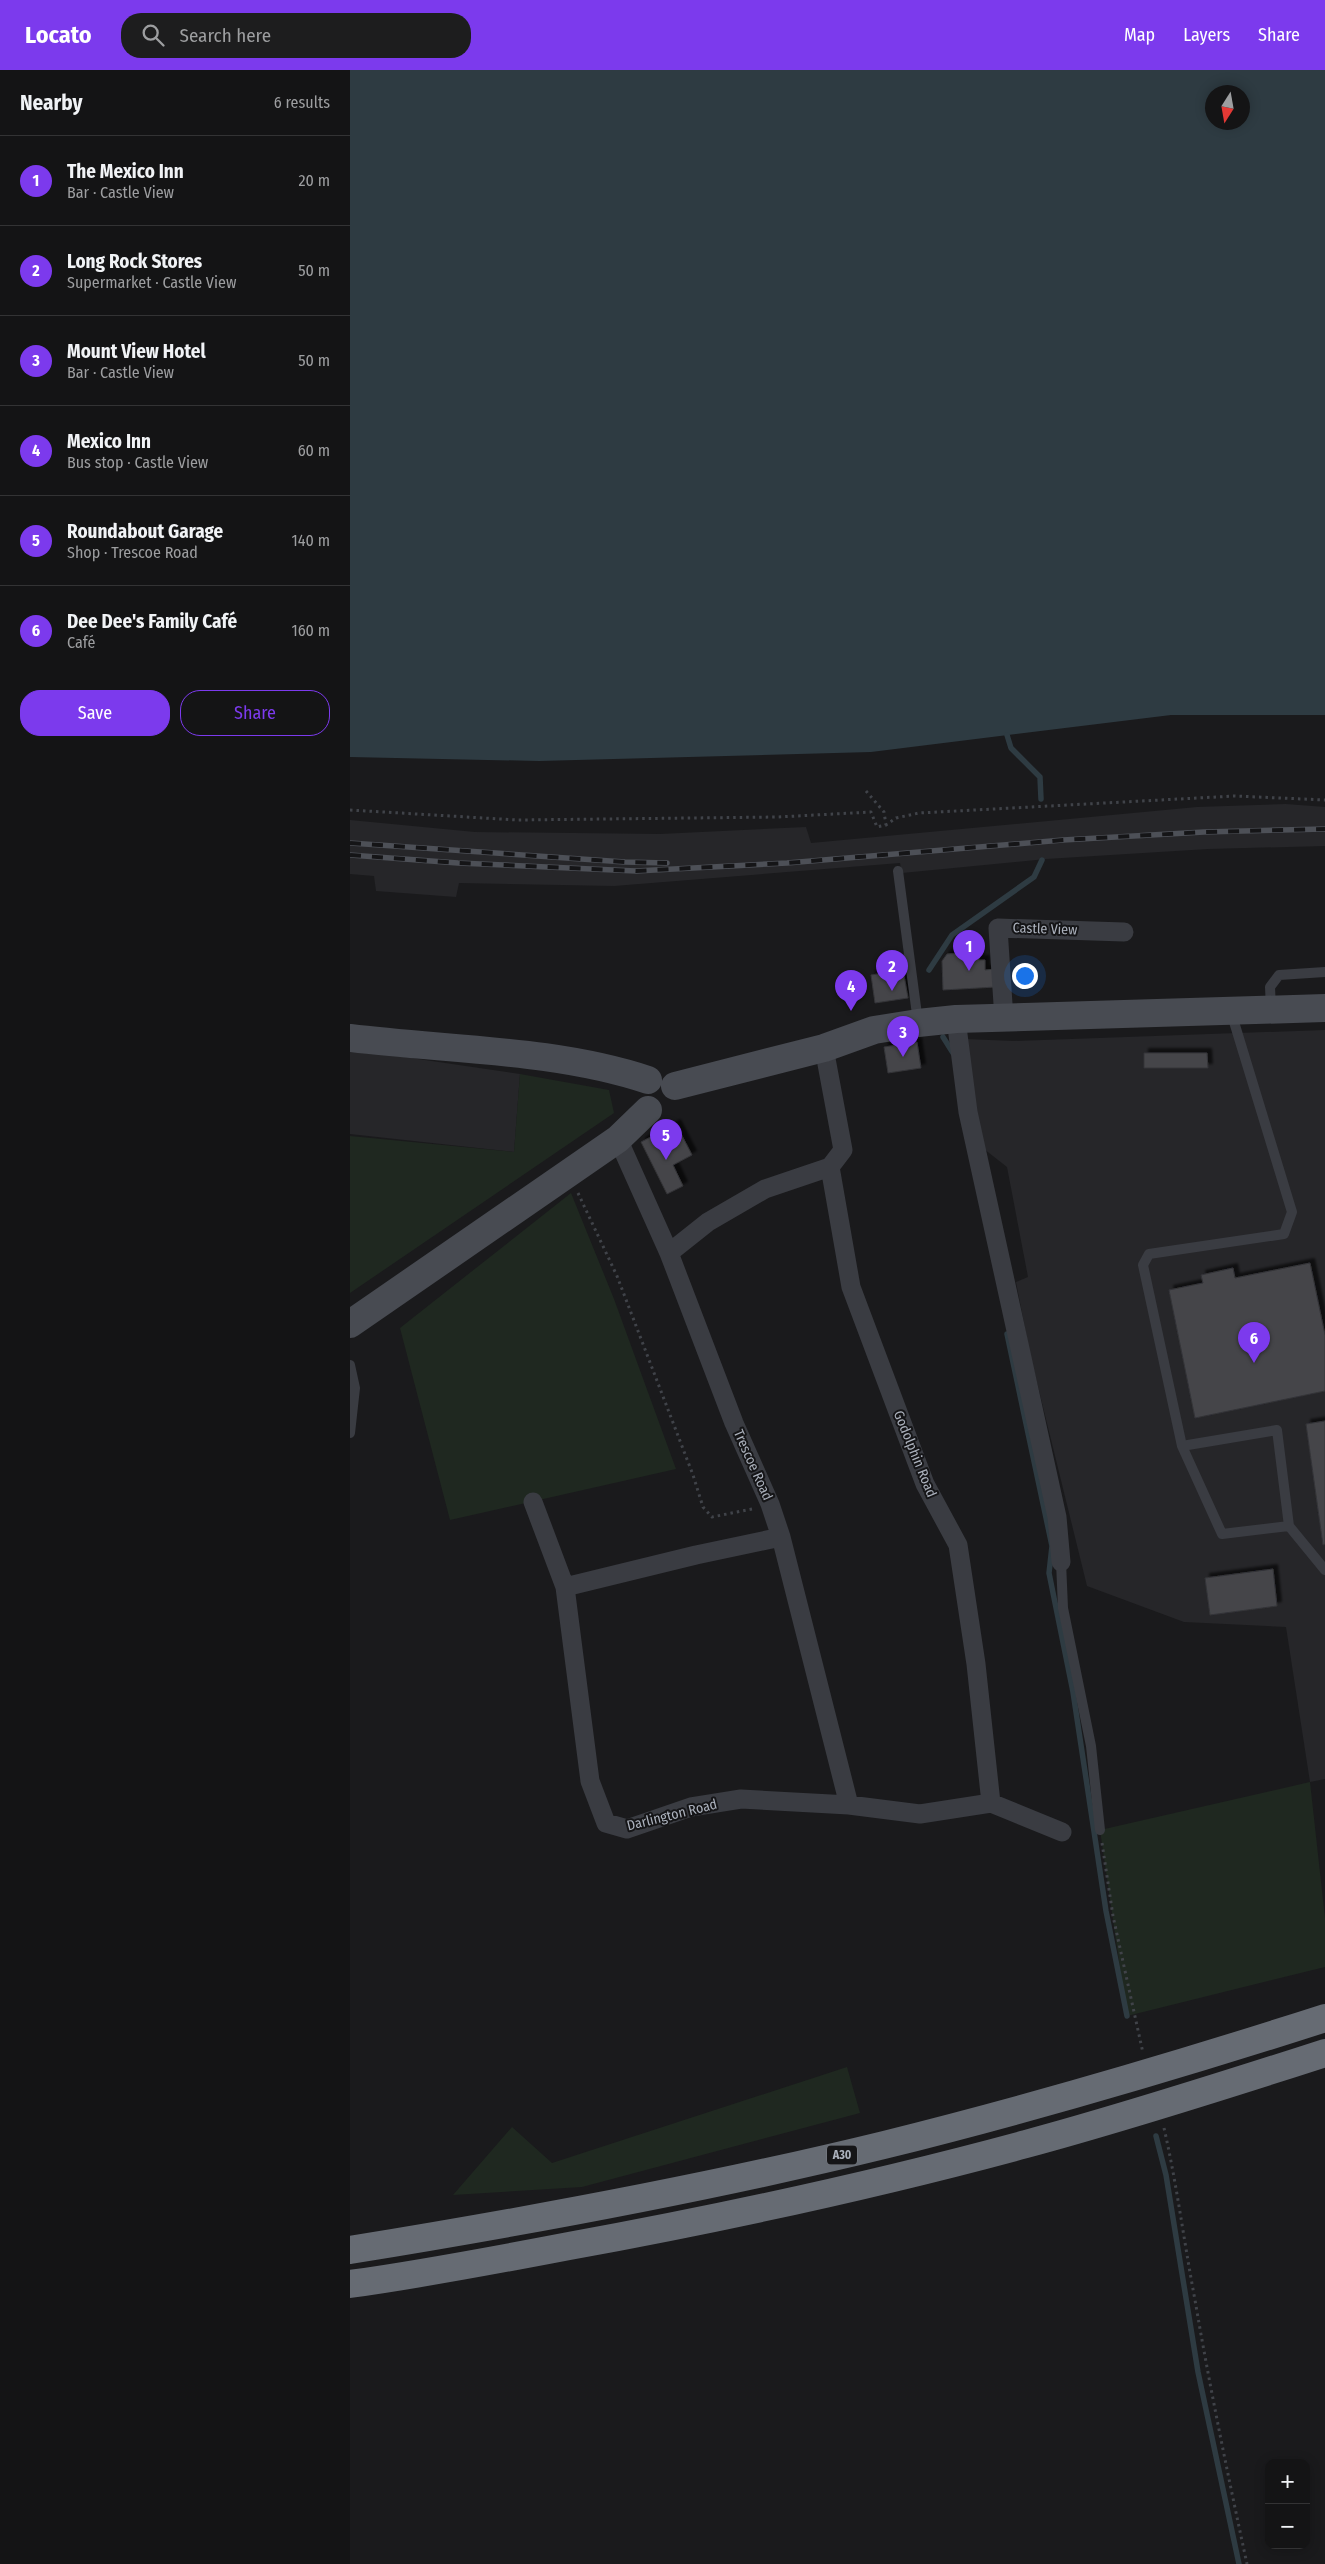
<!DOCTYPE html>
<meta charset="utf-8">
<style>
:root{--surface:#141415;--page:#1d1d1e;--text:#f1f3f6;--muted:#9d9ea0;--line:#333334;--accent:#7c3aed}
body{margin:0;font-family:"Fira Sans Condensed",sans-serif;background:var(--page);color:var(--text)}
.controls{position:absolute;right:15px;bottom:15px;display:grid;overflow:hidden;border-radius:10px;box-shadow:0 2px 12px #0003}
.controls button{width:45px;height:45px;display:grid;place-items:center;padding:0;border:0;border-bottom:1px solid var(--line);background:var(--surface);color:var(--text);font:25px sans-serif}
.compass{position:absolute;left:855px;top:15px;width:45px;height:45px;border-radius:50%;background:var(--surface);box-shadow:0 2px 12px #0003;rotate:191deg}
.you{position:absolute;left:674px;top:905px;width:18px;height:18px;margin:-12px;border:4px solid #fff;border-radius:50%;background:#1a73e8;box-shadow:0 0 0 8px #1a73e833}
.badge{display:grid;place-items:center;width:32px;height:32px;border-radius:50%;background:var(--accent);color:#fff;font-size:16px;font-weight:700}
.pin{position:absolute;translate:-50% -41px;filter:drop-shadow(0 1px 2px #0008)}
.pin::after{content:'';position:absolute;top:26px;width:18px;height:15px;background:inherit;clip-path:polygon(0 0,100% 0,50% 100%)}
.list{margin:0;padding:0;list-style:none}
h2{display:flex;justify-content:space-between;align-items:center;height:65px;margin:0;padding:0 20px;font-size:21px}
h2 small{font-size:16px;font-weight:400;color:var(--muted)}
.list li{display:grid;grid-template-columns:32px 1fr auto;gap:15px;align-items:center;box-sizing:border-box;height:90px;padding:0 20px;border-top:1px solid var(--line)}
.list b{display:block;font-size:19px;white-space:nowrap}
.list p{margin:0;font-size:16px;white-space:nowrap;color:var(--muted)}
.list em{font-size:16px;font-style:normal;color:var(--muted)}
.actions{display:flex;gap:10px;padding:15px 20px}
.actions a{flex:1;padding:11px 0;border:1px solid var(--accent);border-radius:20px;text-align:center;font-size:18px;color:var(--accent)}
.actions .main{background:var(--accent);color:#fff}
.icon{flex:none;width:28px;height:28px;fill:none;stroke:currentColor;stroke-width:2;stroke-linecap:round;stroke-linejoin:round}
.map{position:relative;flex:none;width:975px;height:2494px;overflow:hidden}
header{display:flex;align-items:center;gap:30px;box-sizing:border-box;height:70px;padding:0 25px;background:var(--accent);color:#fff}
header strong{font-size:24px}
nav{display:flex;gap:28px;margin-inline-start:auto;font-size:18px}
.search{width:350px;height:45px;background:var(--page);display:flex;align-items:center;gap:12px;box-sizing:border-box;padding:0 18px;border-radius:20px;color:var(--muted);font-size:19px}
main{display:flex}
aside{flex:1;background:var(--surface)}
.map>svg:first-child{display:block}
</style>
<header>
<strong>Locato</strong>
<div class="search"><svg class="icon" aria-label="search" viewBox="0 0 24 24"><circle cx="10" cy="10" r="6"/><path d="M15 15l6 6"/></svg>Search here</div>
<nav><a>Map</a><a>Layers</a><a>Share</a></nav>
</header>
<main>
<aside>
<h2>Nearby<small>6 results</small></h2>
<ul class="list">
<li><span class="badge">1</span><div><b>The Mexico Inn</b><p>Bar · Castle View</p></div><em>20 m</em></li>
<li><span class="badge">2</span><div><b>Long Rock Stores</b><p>Supermarket · Castle View</p></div><em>50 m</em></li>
<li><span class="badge">3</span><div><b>Mount View Hotel</b><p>Bar · Castle View</p></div><em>50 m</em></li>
<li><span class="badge">4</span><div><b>Mexico Inn</b><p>Bus stop · Castle View</p></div><em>60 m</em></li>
<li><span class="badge">5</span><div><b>Roundabout Garage</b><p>Shop · Trescoe Road</p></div><em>140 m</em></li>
<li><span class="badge">6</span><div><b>Dee Dee's Family Café</b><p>Café</p></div><em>160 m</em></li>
</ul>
<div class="actions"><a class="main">Save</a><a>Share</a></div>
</aside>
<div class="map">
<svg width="975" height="2494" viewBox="0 0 975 2494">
<defs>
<filter id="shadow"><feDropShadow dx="4.5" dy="-4.5" stdDeviation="1" flood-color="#0009"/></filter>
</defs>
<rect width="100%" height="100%" fill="#1a1a1c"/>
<path fill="#262629" d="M 936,734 L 975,737 L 975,776 L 858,779 L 696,789 L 552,803 L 550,793 L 264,816 L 109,813 L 106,827 L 26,821 L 24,806 L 0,804 L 0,750 L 125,762 L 310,764 L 456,757 L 461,773 L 847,737 Z
M 975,960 L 975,1709 L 960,1712 L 936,1557 L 834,1552 L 737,1516 L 680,1284 L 666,1212 L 678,1207 L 657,1097 L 634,1079 L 624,1040 L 615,969 L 663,971 Z
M 0,979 L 170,1004 L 164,1082 L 0,1064 Z"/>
<path fill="#1f2820" d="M 170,1004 L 259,1020 L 264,1043 L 0,1223 L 0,1066 L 164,1082 Z
M 221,1123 L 264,1229 L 326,1399 L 100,1450 L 50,1258 Z
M 960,1712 L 975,1848 L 975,1897 L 777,1946 L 750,1760 Z
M 497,1997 L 510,2043 L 232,2117 L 103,2125 L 162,2057 L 202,2093 Z"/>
<path fill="#2e3b42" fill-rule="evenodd" d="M 0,0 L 975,0 L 975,645 L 821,645 L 521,682 L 189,691 L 0,687 ZM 862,22 L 892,22 L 892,52 L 862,52 Z"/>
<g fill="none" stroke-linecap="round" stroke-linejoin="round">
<path stroke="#2e3b42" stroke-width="5.5" d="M 657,665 L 661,678 L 690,707 L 691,729
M 579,900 L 602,865 L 684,807 L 692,790
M 593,967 L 603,983
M 657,1264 L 702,1476 L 699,1503 L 723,1622 L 756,1841 L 777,1946
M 806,2066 L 816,2105 L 848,2302 L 889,2494"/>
</g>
<path fill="#444549" stroke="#343438" filter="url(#shadow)" d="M 628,882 L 629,890 L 635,890 L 635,900 L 645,899 L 646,917 L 593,920 L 592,891 L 597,884 Z
M 553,900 L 558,928 L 525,933 L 521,905 Z
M 567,972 L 571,998 L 538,1003 L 534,977 Z
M 794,983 L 857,983 L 858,998 L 794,998 Z
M 326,1054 L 342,1085 L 323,1095 L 333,1116 L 317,1124 L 291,1072 Z
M 960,1193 L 975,1265 L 975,1321 L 845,1348 L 819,1220 L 853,1213 L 851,1205 L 883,1198 L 885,1208 Z
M 975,1351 L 975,1474 L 973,1475 L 956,1354 Z
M 923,1499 L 927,1536 L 860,1545 L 855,1508 Z"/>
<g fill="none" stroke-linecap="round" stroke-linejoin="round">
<path stroke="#404349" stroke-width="3" stroke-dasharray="2.5 4" stroke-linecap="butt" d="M 516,721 L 534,742 L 536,755
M 0,740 L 167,750 L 428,747 L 521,742 L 527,757 L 536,755 L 546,748 L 569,743 L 885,726 L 975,730
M 228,1123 L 267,1206 L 343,1405 L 353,1437 L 362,1447 L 402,1439
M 752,1773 L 763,1846 L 793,1983
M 814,2058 C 827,2115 834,2172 845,2230 C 860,2318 878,2406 897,2494"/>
<path stroke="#3a3c42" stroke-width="10" d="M 548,801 L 568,952
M 921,938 L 920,917 L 929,905 L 975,902
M 881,942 L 942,1142 L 934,1164 L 799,1184 L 793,1195 L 832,1376 L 927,1360 L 939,1456 L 975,1500
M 0,1295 L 5,1318 L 0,1363
M 832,1376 L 872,1464 L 939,1456
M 711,1492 L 713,1538 L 741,1676 L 750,1760"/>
<path stroke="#3a3c42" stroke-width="19" d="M 606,949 L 618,1042 L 707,1447 L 711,1492
M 654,949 L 648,858 L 774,862
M 268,1069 L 319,1183 L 384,1353 L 420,1434 L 431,1467 L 499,1735
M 480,1097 L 501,1217 L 575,1414 L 608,1475 L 626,1594 L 641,1733
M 319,1183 L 358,1152 L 415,1119 L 480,1097 L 493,1080 L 474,978
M 183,1432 L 215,1517
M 431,1467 L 346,1485 L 215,1517 L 240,1711 L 256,1753 L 277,1759 L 341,1737 L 391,1729 L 499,1735 L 570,1744 L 641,1733 L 712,1762"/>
<path stroke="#484b52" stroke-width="28" d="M 0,968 C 97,980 205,979 298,1010
M 325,1016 L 474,978 L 524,960 L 568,953 L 606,949 L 975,938
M 0,1254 L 268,1069 L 298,1040"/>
<path stroke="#666b73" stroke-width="28" d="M 0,2180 C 179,2151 358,2118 534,2075 C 683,2038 829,1995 975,1948
M 0,2214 C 73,2204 146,2190 219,2176 C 372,2148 525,2115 676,2074 C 776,2047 876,2015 975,1983"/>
<g stroke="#4d5057" stroke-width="5.5">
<path id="rail" d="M 0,773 L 275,792 L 317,793
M 0,785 L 108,793 L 286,801 L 437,793 L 713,770 L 854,762 L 975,759"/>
</g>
<use href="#rail" stroke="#151517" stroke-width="4" stroke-dasharray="11" stroke-linecap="butt"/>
</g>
<g text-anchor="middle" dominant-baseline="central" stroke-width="4" stroke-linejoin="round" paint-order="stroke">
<rect fill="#151517" stroke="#7f838b" stroke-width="1" x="477" y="2075.5" width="30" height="19" rx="4"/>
<g font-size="12" font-weight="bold" fill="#acb2bd">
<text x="492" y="2085">A30</text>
</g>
<g font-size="14" fill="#acb2bd" stroke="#151517">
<text transform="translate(695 859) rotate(2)">Castle View</text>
<text transform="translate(565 1384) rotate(68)">Godolphin Road</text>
<text transform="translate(403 1395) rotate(66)">Trescoe Road</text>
<text transform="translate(322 1745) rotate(-14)">Darlington Road</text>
</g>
</g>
</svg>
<div class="controls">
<button>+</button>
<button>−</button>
</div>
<svg class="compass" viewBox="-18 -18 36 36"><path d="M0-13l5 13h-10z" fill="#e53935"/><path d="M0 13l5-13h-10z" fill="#9d9ea0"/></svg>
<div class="you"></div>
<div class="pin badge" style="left:619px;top:901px">1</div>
<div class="pin badge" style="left:542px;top:921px">2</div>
<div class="pin badge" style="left:553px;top:987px">3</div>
<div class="pin badge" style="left:501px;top:941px">4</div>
<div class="pin badge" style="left:316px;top:1090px">5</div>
<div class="pin badge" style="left:904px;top:1293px">6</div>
</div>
</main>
